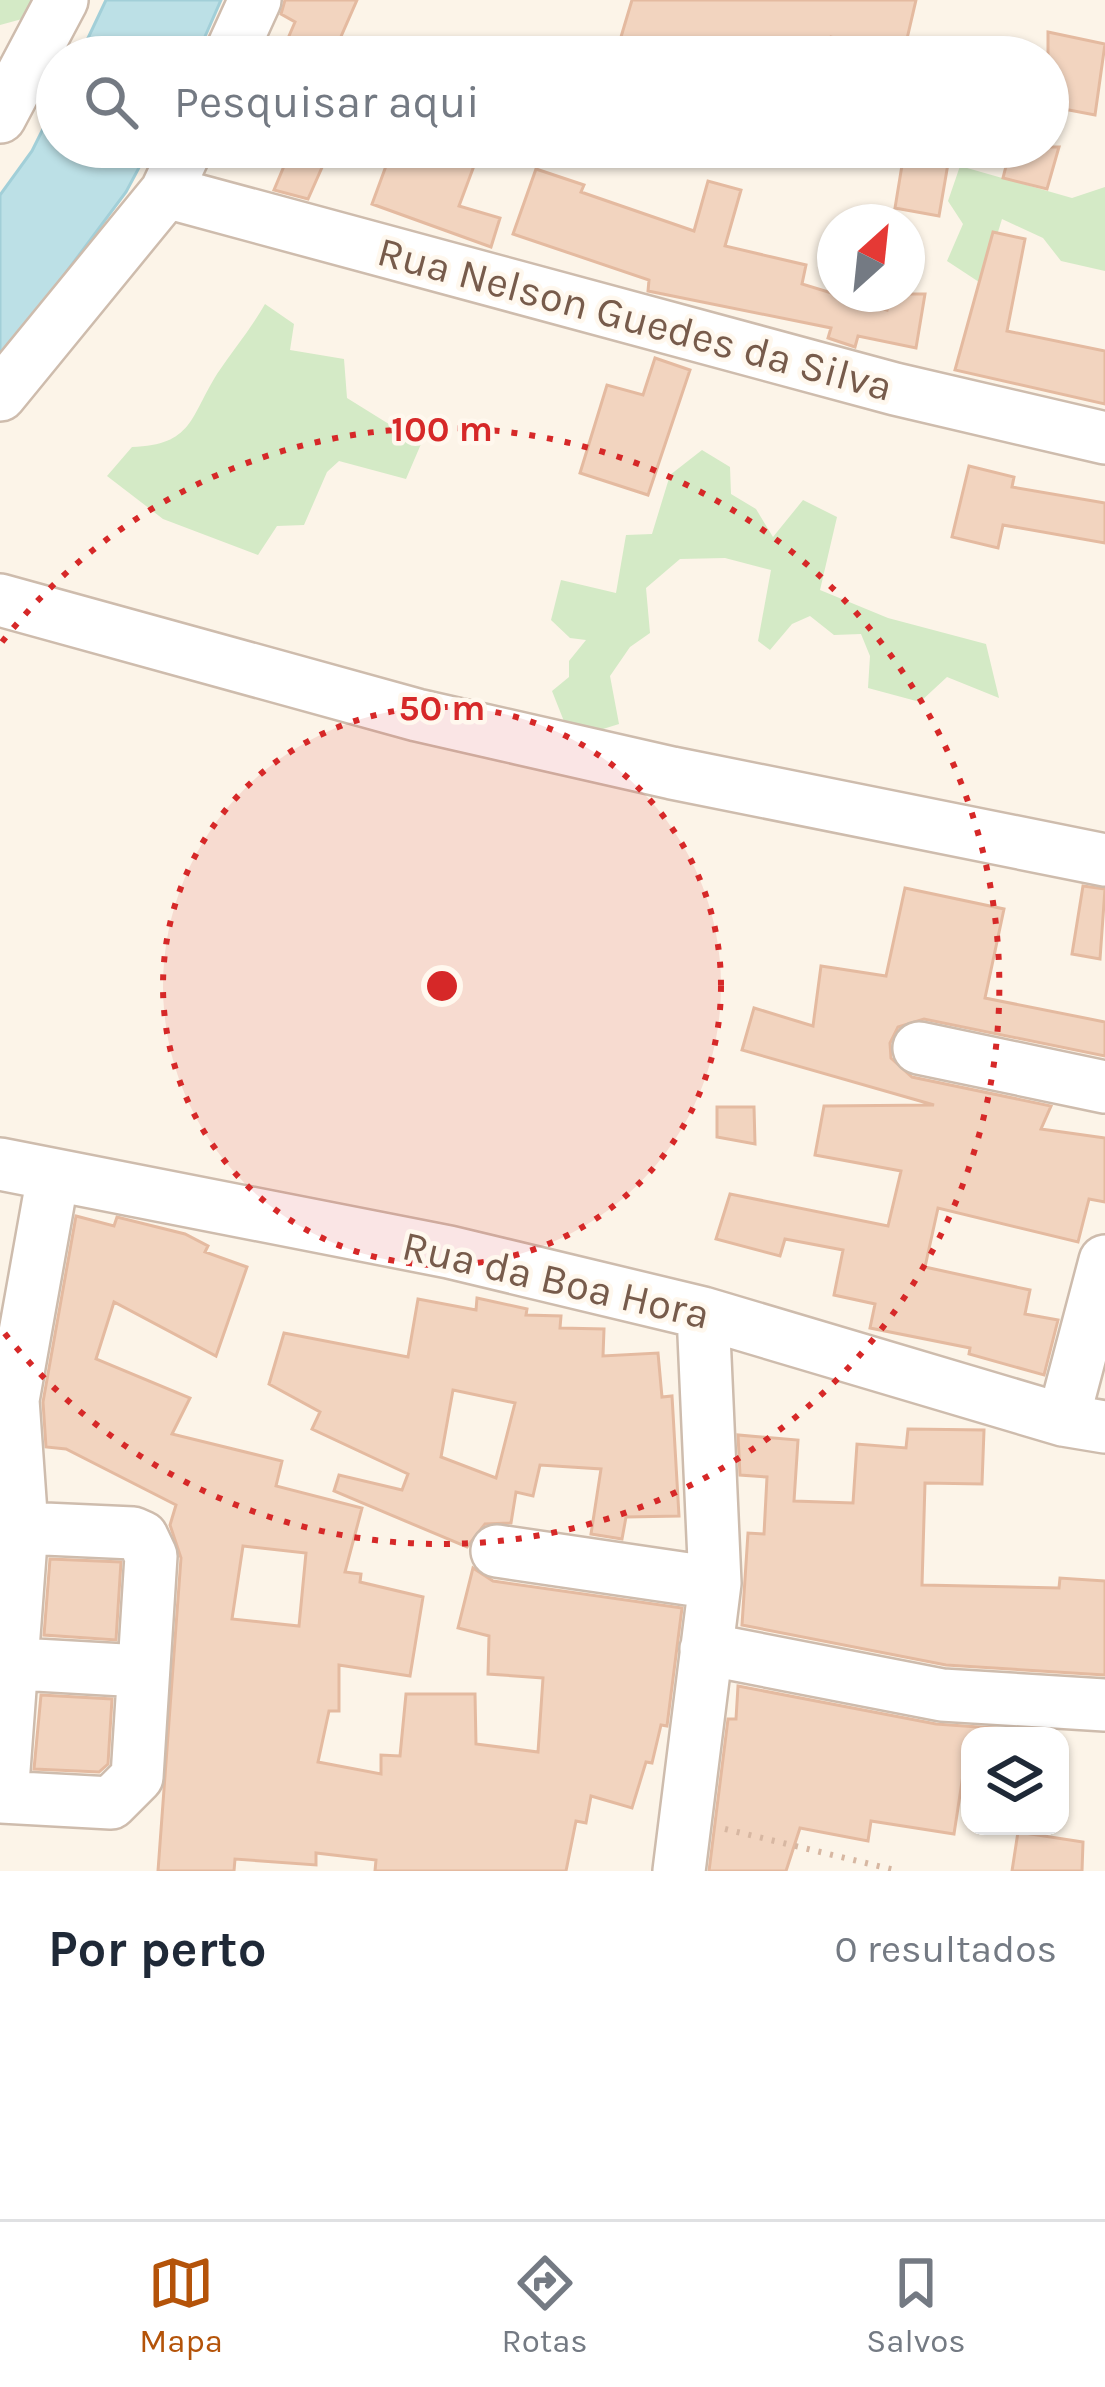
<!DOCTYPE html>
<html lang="pt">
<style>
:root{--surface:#fff;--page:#f6f6f7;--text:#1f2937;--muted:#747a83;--line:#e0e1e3;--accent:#b45309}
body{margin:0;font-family:Karla,sans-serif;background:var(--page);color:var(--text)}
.controls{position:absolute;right:36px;bottom:36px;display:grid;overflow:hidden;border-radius:24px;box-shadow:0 3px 9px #0004}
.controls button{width:108px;height:108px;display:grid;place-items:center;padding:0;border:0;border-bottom:3px solid var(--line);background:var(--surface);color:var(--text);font:60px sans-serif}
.compass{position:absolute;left:817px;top:204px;width:108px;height:108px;border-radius:50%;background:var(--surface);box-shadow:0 3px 9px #0004;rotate:27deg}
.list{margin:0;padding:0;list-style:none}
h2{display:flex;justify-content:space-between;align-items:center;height:156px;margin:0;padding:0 48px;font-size:51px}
h2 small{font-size:39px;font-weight:400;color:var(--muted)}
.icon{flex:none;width:66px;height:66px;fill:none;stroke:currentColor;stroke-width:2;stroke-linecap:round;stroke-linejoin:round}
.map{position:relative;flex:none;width:1105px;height:1871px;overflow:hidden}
.search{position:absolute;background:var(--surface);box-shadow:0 3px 9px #0004;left:36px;right:36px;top:36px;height:132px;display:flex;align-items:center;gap:30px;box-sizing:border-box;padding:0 42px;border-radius:66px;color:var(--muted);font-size:45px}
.sheet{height:348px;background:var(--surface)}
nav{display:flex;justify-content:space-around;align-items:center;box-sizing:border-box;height:168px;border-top:3px solid var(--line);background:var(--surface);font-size:33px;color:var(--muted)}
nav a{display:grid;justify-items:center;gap:6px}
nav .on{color:var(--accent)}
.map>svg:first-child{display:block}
</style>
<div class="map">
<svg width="1105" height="1871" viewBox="0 0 1105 1871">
<rect width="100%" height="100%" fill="#fcf4e8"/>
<path fill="#d4eac6" d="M 0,0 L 32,0 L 22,19 L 0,25 Z
M 960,166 L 1072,198 L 1105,187 L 1105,271 L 1061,261 L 1043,238 L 1002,219 L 982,284 L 947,261 L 963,224 L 948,201 Z
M 265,304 L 294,324 L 290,350 L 344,359 L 347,398 L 421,444 L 406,479 L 339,461 L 327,472 L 304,525 L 277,526 L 258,555 L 163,519 L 107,476 L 132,447 C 193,445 190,417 217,374 C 233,350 251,329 265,304 Z
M 702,450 L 730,467 L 731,494 L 756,509 L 773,537 L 803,500 L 837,517 L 820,590 L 888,618 L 986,644 L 999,698 L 947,677 L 920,702 L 868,688 L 870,656 L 861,634 L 834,635 L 810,616 L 792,624 L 770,650 L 758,641 L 771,570 L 725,558 L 680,559 L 646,588 L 650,633 L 630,647 L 610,676 L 619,724 L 571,739 L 552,691 L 569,677 L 569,661 L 586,640 L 570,638 L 551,620 L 561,580 L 616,593 L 626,535 L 652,534 L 670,475 Z"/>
<path fill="#bce0e6" stroke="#a2cfd8" stroke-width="3" d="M 106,0 L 221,0 L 196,57 L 79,57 Z
M 57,101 L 57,147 L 150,147 L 126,192 L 0,361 L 0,195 L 32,151 Z"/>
<path fill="#f2d4bf" stroke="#e4baa0" stroke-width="3" fill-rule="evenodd" d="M 285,0 L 357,0 L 332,57 L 280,57 L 295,22 L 281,14 Z
M 632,0 L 916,0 L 903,56 L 831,37 L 828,47 L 814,42 L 811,57 L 653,57 L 618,47 Z
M 1048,32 L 1105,44 L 1095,115 L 1048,106 Z
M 292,147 L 331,147 L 308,199 L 274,190 Z
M 393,147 L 481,147 L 459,206 L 500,218 L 491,247 L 372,204 Z
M 905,147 L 950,152 L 939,216 L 895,208 Z
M 1011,147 L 1059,147 L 1047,189 L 1003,178 Z
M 536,169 L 584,185 L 581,192 L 694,231 L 708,181 L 741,190 L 725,246 L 806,265 L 802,284 L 887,310 L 890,294 L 925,294 L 916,348 L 858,336 L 855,347 L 828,338 L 831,328 L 648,291 L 649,280 L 513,234 Z
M 993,232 L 1025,239 L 1007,331 L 1105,351 L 1105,404 L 955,370 Z
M 655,358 L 690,370 L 648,495 L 580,473 L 607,385 L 643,395 Z
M 969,466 L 1014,477 L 1012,487 L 1105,503 L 1105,543 L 1003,525 L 998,548 L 952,537 Z
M 1083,886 L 1105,889 L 1100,959 L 1072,954 Z
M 905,888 L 1004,909 L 985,998 L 1105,1022 L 1105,1056 L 924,1019 L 898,1027 L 890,1043 L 891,1058 L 912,1077 L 1051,1106 L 1041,1129 L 1105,1138 L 1105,1202 L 1089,1199 L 1078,1242 L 938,1208 L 925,1267 L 1030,1290 L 1025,1314 L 1058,1320 L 1044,1375 L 969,1354 L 970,1348 L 870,1328 L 875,1304 L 834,1295 L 843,1250 L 785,1239 L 780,1256 L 716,1239 L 730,1194 L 888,1226 L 901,1171 L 815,1155 L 824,1106 L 934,1105 L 742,1050 L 754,1008 L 813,1026 L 821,966 L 886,976 Z
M 717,1107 L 754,1107 L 755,1144 L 717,1137 Z
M 76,1216 L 114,1226 L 117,1217 L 185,1234 L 208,1246 L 205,1252 L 247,1267 L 216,1356 L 114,1302 L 96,1359 L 190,1398 L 172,1434 L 282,1461 L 276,1486 L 362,1508 L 345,1572 L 361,1574 L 360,1582 L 423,1597 L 410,1676 L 339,1665 L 339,1711 L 329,1711 L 318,1762 L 381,1774 L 381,1755 L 400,1756 L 406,1694 L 475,1694 L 476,1744 L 538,1752 L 543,1678 L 488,1674 L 489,1636 L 458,1628 L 473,1568 L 493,1581 L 682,1608 L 667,1726 L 661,1725 L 652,1763 L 646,1762 L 632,1808 L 591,1796 L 586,1823 L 576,1821 L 566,1871 L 375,1871 L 376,1860 L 316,1853 L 316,1865 L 235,1859 L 234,1871 L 158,1871 L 181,1558 L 170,1525 L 176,1505 L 66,1449 L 46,1447 L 43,1402 ZM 243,1546 L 306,1553 L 299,1626 L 232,1619 Z
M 477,1298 L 527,1309 L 526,1315 L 561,1316 L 560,1328 L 604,1329 L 603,1356 L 658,1353 L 662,1397 L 672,1396 L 679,1516 L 626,1517 L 622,1539 L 591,1534 L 601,1469 L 540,1465 L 533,1496 L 516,1492 L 511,1523 L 485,1524 L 467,1547 L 334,1491 L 339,1475 L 402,1490 L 408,1474 L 312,1429 L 320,1412 L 269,1384 L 284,1333 L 408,1357 L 418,1299 L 476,1310 ZM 453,1390 L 515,1403 L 496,1478 L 441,1457 Z
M 908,1429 L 984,1430 L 982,1484 L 925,1483 L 922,1585 L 1059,1588 L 1060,1578 L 1105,1581 L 1105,1675 L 946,1665 L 742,1625 L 748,1533 L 764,1534 L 767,1477 L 740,1475 L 738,1435 L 798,1440 L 794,1501 L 853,1503 L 857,1444 L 906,1448 Z
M 50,1559 L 121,1562 L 116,1640 L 44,1635 Z
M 738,1686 L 936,1724 L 1006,1729 L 1005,1736 L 969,1736 L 954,1834 L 871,1821 L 868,1841 L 800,1828 L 786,1871 L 709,1871 L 728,1719 L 736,1719 Z
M 41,1695 L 112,1699 L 108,1764 L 99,1772 L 34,1769 Z
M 1018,1832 L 1083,1842 L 1082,1871 L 1012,1871 Z"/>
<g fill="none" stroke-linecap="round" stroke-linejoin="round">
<g stroke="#cebcad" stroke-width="56">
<path id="minor" d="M 229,57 L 255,0
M 0,117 L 62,0
M 166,192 L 895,389 L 1105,438
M 0,395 L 166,192 L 187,147
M 0,600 L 417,715 L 672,773 L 1105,860
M 919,1048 L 1105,1087
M 0,1164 L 449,1252 L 703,1313 L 1063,1420 L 1105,1427
M 1063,1420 L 1105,1261
M 0,1527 L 133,1533 L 142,1537 L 151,1556 L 137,1777 L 111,1803 L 0,1797
M 497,1551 L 715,1583
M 706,1649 L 942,1695 L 1105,1705
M 0,1663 L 141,1671
M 2,1797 L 22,1528 L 13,1400 L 53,1176
M 679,1871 L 715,1583 L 703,1313"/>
</g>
<path stroke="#d7b7a2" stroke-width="6" stroke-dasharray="3 9" stroke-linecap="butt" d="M 725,1829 L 899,1871"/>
<use href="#minor" stroke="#fff" stroke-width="51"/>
</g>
<circle cx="442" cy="986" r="279" fill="#d62828" fill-opacity=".12"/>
<g fill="none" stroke="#d62828" stroke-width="6" stroke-dasharray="6 12">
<circle cx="442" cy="986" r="279"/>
<path d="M2 642A558 558 0 1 1 2 1330"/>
</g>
<g text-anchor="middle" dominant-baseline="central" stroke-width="9" stroke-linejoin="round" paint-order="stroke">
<g font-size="42" fill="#775b4b" stroke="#fff8ee">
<text transform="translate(635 319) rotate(15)">Rua Nelson Guedes da Silva</text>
<text transform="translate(556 1280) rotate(13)">Rua da Boa Hora</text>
</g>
</g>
<circle cx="442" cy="986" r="18" fill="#d62828" stroke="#fff8ee" stroke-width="6"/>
<g font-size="36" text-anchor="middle" font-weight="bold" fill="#d62828" stroke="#fff8ee" stroke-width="9" stroke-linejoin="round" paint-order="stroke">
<text x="442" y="441">100 m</text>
<text x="442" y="720">50 m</text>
</g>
</svg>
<div class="controls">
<button><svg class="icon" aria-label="layers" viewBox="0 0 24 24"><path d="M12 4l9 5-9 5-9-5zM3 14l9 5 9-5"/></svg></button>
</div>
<svg class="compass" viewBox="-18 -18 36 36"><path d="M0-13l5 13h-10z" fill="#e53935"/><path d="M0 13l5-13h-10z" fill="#747a83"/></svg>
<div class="search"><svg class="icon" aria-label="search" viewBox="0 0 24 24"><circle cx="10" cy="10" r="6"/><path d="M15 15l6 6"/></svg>Pesquisar aqui</div>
</div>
<section class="sheet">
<h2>Por perto<small>0 resultados</small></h2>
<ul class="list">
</ul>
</section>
<nav>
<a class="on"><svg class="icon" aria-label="map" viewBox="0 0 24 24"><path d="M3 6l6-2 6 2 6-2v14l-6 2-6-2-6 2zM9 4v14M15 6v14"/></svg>Mapa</a>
<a><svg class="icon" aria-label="directions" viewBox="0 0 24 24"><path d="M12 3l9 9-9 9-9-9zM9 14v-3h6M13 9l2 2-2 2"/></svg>Rotas</a>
<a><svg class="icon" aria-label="saved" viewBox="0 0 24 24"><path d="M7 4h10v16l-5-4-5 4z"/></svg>Salvos</a>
</nav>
